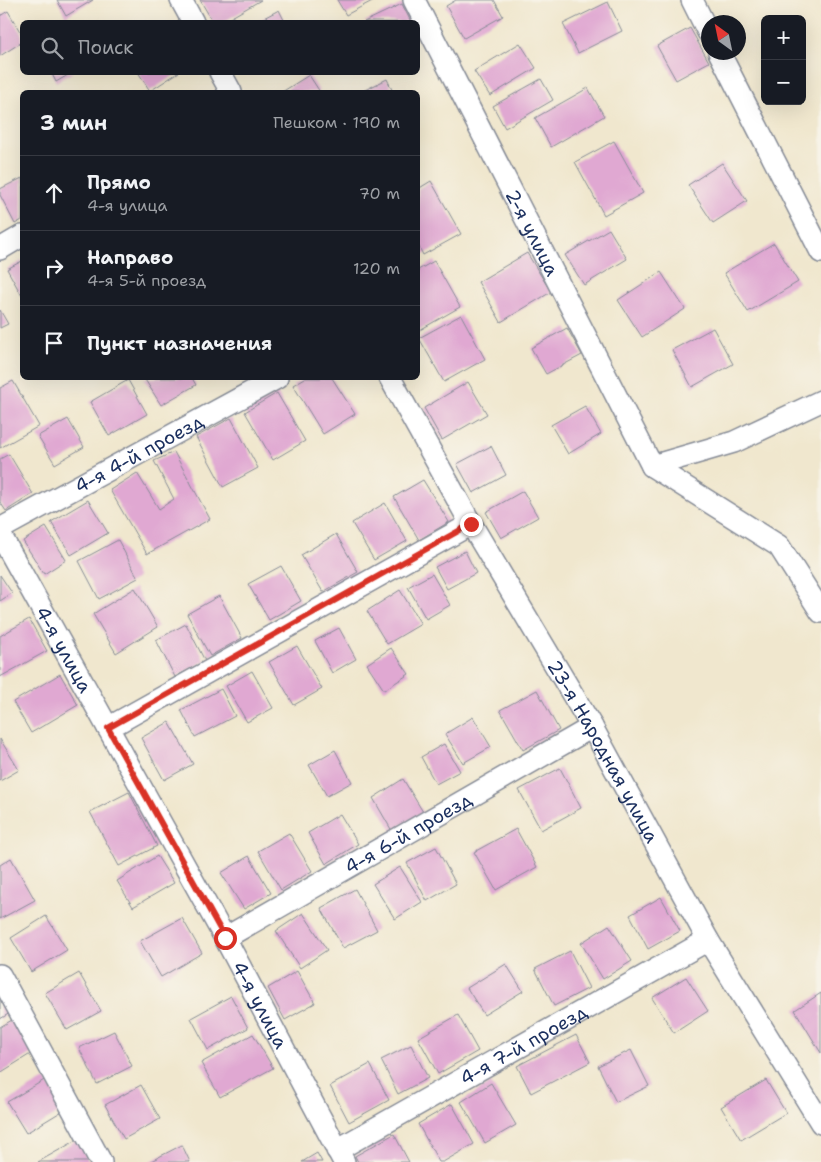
<!DOCTYPE html>
<html lang="ru">
<meta charset="utf-8">
<style>
:root{--surface:#171b24;--page:#242831;--text:#f1f3f6;--muted:#9ea1a6;--line:#363941}
body{margin:0;font-family:"Shantell Sans",sans-serif;background:var(--page);color:var(--text)}
.controls{position:absolute;right:15px;top:15px;display:grid;overflow:hidden;border-radius:8px;box-shadow:0 5px 20px #0002}
.controls button{width:45px;height:45px;display:grid;place-items:center;padding:0;border:0;border-bottom:1px solid var(--line);background:var(--surface);color:var(--text);font:25px sans-serif}
.compass{position:absolute;left:701px;top:15px;width:45px;height:45px;border-radius:50%;background:var(--surface);box-shadow:0 5px 20px #0002;rotate:327deg}
.stop{position:absolute;width:15px;height:15px;margin:-11px;border:4px solid #d93025;border-radius:50%;background:#fff}
.stop.end{background:#d93025;border-color:#fff;box-shadow:0 1px 5px #0008}
.list{margin:0;padding:0;list-style:none}
h2{display:flex;justify-content:space-between;align-items:center;height:65px;margin:0;padding:0 20px;font-size:21px}
h2 small{font-size:16px;font-weight:400;color:var(--muted)}
.list li{display:grid;grid-template-columns:32px 1fr auto;gap:15px;align-items:center;box-sizing:border-box;height:75px;padding:0 20px;border-top:1px solid var(--line)}
.list b{display:block;font-size:19px;white-space:nowrap}
.list p{margin:0;font-size:16px;white-space:nowrap;color:var(--muted)}
.list em{font-size:16px;font-style:normal;color:var(--muted)}
.icon{flex:none;width:28px;height:28px;fill:none;stroke:currentColor;stroke-width:2;stroke-linecap:round;stroke-linejoin:round}
.map{position:relative;flex:none;width:821px;height:1162px;overflow:hidden}
.search{position:absolute;background:var(--surface);box-shadow:0 5px 20px #0002;left:20px;top:20px;width:400px;height:55px;display:flex;align-items:center;gap:12px;box-sizing:border-box;padding:0 18px;border-radius:8px;color:var(--muted);font-size:19px}
.panel{position:absolute;background:var(--surface);box-shadow:0 5px 20px #0002;left:20px;top:90px;width:400px;height:290px;border-radius:8px}
.map>svg:first-child{display:block}
</style>
<div class="map">
<svg width="821" height="1162" viewBox="0 0 821 1162">
<rect width="100%" height="100%" fill="#f7f3e8"/>
<filter id="ink" filterUnits="userSpaceOnUse"><feTurbulence type="fractalNoise" baseFrequency=".02" numOctaves="2"/><feDisplacementMap in="SourceGraphic" scale="10" xChannelSelector="R" yChannelSelector="G"/><feConvolveMatrix kernelMatrix="1 2 1 2 8 2 1 2 1" color-interpolation-filters="sRGB"/></filter>
<filter id="wash" filterUnits="userSpaceOnUse"><feTurbulence type="fractalNoise" baseFrequency=".0096" numOctaves="4" result="noise"/><feDisplacementMap in="SourceGraphic" scale="20" xChannelSelector="R" yChannelSelector="G"/><feGaussianBlur stdDeviation="1.12" result="paint"/><feColorMatrix in="noise" values="0 0 0 0 0 0 0 0 0 0 0 0 0 0 0 0 0 1.4 0 .05"/><feComposite in="paint" operator="in"/></filter>
<g filter="url(#wash)">
<rect width="100%" height="100%" fill="#f0e7ce"/>
<g id="blocks">
<path fill="#e0a8d2" d="M 57,0 L 93,0 L 66,16 Z
M 200,0 L 261,0 L 223,22 L 213,22 Z
M 337,0 L 374,0 L 346,15 Z
M 456,0 L 494,0 L 503,16 L 464,38 L 446,6 Z
M 608,2 L 622,31 L 578,53 L 563,24 Z
M 402,4 L 411,22 L 364,22 Z
M 279,10 L 285,22 L 256,22 Z
M 8,11 L 22,35 L 22,42 L 0,56 L 0,16 Z
M 690,28 L 709,62 L 676,80 L 657,46 Z
M 520,43 L 536,68 L 490,96 L 474,71 Z
M 51,72 L 73,72 L 56,82 Z
M 138,72 L 179,72 L 150,91 Z
M 309,75 L 320,92 L 282,92 Z
M 387,79 L 393,92 L 361,92 Z
M 541,79 L 553,100 L 505,128 L 493,106 Z
M 588,88 L 604,116 L 551,147 L 535,118 Z
M 614,141 L 643,193 L 604,215 L 575,162 Z
M 722,163 L 747,201 L 713,223 L 688,185 Z
M 22,178 L 22,220 L 15,224 L 0,195 L 0,189 Z
M 431,181 L 461,234 L 423,255 L 418,245 L 418,189 Z
M 609,229 L 627,259 L 584,285 L 565,255 Z
M 774,243 L 798,282 L 748,312 L 724,273 Z
M 527,253 L 551,292 L 501,322 L 478,282 Z
M 22,261 L 22,296 L 7,269 Z
M 434,261 L 460,307 L 418,331 L 418,270 Z
M 661,272 L 685,309 L 642,337 L 618,300 Z
M 0,310 L 8,324 L 0,328 Z
M 461,315 L 485,359 L 444,382 L 419,338 Z
M 567,328 L 582,355 L 546,374 L 531,348 Z
M 713,328 L 733,364 L 692,387 L 672,350 Z
M 144,378 L 192,378 L 196,385 L 161,405 Z
M 305,378 L 332,378 L 355,414 L 323,434 L 293,385 Z
M 128,380 L 147,414 L 109,436 L 90,402 Z
M 13,381 L 39,426 L 0,448 L 0,388 Z
M 468,382 L 487,414 L 442,440 L 424,408 Z
M 277,393 L 305,441 L 273,460 L 245,412 Z
M 585,406 L 601,434 L 568,454 L 551,425 Z
M 231,418 L 258,468 L 223,487 L 196,437 Z
M 68,419 L 84,447 L 55,464 L 38,436 Z
M 491,446 L 506,475 L 473,493 L 457,464 Z
M 174,452 L 210,519 L 147,554 L 110,490 L 137,473 L 159,509 L 174,499 L 154,461 Z
M 9,454 L 33,494 L 6,511 L 0,502 L 0,459 Z
M 423,480 L 449,522 L 419,540 L 394,497 Z
M 523,491 L 538,517 L 501,538 L 486,512 Z
M 88,500 L 108,533 L 71,555 L 51,522 Z
M 385,503 L 407,541 L 374,560 L 352,523 Z
M 46,527 L 66,560 L 44,574 L 23,541 Z
M 336,534 L 358,572 L 323,592 L 301,555 Z
M 118,540 L 138,578 L 99,599 L 79,561 Z
M 465,551 L 476,573 L 447,589 L 435,567 Z
M 281,566 L 301,601 L 269,620 L 248,584 Z
M 432,574 L 450,605 L 426,619 L 408,587 Z
M 0,575 L 12,593 L 0,601 Z
M 135,588 L 158,627 L 116,653 L 93,614 Z
M 400,590 L 421,624 L 387,644 L 367,611 Z
M 219,596 L 242,638 L 210,656 L 187,614 Z
M 29,619 L 47,651 L 0,677 L 0,636 Z
M 186,624 L 205,661 L 175,677 L 156,640 Z
M 339,628 L 356,659 L 332,673 L 315,641 Z
M 297,646 L 322,689 L 294,705 L 269,662 Z
M 391,648 L 409,674 L 384,690 L 367,664 Z
M 252,671 L 273,708 L 247,722 L 226,686 Z
M 60,674 L 78,705 L 31,733 L 13,702 Z
M 221,689 L 235,716 L 195,737 L 181,710 Z
M 537,690 L 559,730 L 523,750 L 500,710 Z
M 473,717 L 491,747 L 463,763 L 445,734 Z
M 169,722 L 193,764 L 164,780 L 141,738 Z
M 0,739 L 19,770 L 0,781 Z
M 444,744 L 460,771 L 436,784 L 421,757 Z
M 335,750 L 352,782 L 327,796 L 309,765 Z
M 560,768 L 581,808 L 541,830 L 519,790 Z
M 403,779 L 423,812 L 392,831 L 373,798 Z
M 129,792 L 157,846 L 119,866 L 90,812 Z
M 340,814 L 358,844 L 326,864 L 308,833 Z
M 516,829 L 537,867 L 496,890 L 474,852 Z
M 289,833 L 312,871 L 281,890 L 258,851 Z
M 436,847 L 456,884 L 427,901 L 407,863 Z
M 157,856 L 174,883 L 133,907 L 117,881 Z
M 249,856 L 271,893 L 244,909 L 221,873 Z
M 11,858 L 35,900 L 0,919 L 0,865 Z
M 400,867 L 422,902 L 395,919 L 373,884 Z
M 355,889 L 377,930 L 343,948 L 321,908 Z
M 661,897 L 680,931 L 648,949 L 630,915 Z
M 303,913 L 327,950 L 300,968 L 276,931 Z
M 46,916 L 67,950 L 31,972 L 11,938 Z
M 182,918 L 202,953 L 161,977 L 140,941 Z
M 609,925 L 632,961 L 603,979 L 581,943 Z
M 570,951 L 589,988 L 554,1006 L 535,969 Z
M 506,964 L 523,991 L 484,1015 L 467,988 Z
M 297,971 L 315,1003 L 285,1020 L 268,988 Z
M 79,973 L 101,1011 L 67,1030 L 45,993 Z
M 686,977 L 708,1011 L 674,1033 L 652,998 Z
M 821,993 L 821,1053 L 795,1010 Z
M 0,995 L 10,1013 L 0,1019 Z
M 231,996 L 248,1028 L 208,1050 L 191,1018 Z
M 458,1015 L 478,1051 L 438,1074 L 418,1038 Z
M 12,1020 L 32,1053 L 0,1073 L 0,1027 Z
M 114,1031 L 132,1066 L 97,1084 L 79,1048 Z
M 253,1034 L 273,1068 L 220,1097 L 201,1063 Z
M 576,1035 L 590,1062 L 531,1093 L 517,1066 Z
M 411,1045 L 428,1078 L 398,1094 L 381,1060 Z
M 631,1050 L 649,1086 L 616,1102 L 598,1066 Z
M 370,1064 L 389,1100 L 349,1122 L 330,1086 Z
M 46,1079 L 64,1110 L 26,1133 L 7,1102 Z
M 766,1080 L 786,1113 L 741,1140 L 721,1107 Z
M 491,1083 L 516,1125 L 485,1143 L 461,1102 Z
M 141,1085 L 160,1119 L 124,1139 L 105,1105 Z
M 452,1104 L 474,1144 L 443,1162 L 439,1162 L 418,1124 Z
M 394,1134 L 409,1162 L 358,1162 L 355,1156 Z
M 77,1140 L 89,1162 L 38,1162 Z
M 182,1145 L 190,1162 L 149,1162 Z
M 317,1153 L 322,1162 L 302,1162 Z"/>
</g>
</g>
<g filter="url(#ink)">
<use href="#blocks" fill-opacity="0" stroke="#868b96" stroke-width="1"/>
<g fill="none" stroke-linecap="round" stroke-linejoin="round">
<g stroke="#868b96" stroke-width="24">
<g id="street">
<path d="M 181,0 L 193,22"/>
<path id="s1" d="M 414,0 L 652,466 L 779,546 L 821,612"/>
<path d="M 692,0 L 708,32"/>
<path d="M 719,52 L 821,252"/>
<path d="M 220,72 L 231,92"/>
<path d="M 0,249 L 22,236"/>
<path id="s2" d="M 390,378 L 471,524 L 592,727 L 708,940 L 821,1123"/>
<path d="M 652,466 L 734,442 L 821,401"/>
<path id="s3" d="M 0,529 L 277,378"/>
<path id="s4" d="M 0,534 L 225,938 L 344,1162"/>
<path d="M 108,728 L 471,524"/>
<path id="s5" d="M 225,938 L 592,727"/>
<path d="M 0,975 L 101,1162"/>
<path id="s6" d="M 337,1150 L 708,940"/>
</g>
</g>
<use href="#street" stroke="#fff" stroke-width="21"/>
</g>
</g>
<g fill="none" stroke-linecap="round" stroke-linejoin="round" filter="url(#ink)">
<path stroke="#d93025" stroke-width="6" d="M 225,938 L 108,728 L 471,524"/>
</g>
<g text-anchor="middle" dominant-baseline="central" stroke-width="4.5" stroke-linejoin="round" paint-order="stroke">
<g font-size="19" fill="#1b2f5e" stroke="#f7f3e8">
<text stroke="none"><textPath href="#s1" startOffset="261">2-я улица</textPath></text>
<text stroke="none"><textPath href="#s3" startOffset="158">4-я 4-й проезд</textPath></text>
<text stroke="none"><textPath href="#s4" startOffset="132">4-я улица</textPath></text>
<text stroke="none"><textPath href="#s2" startOffset="430">23-я Народная улица</textPath></text>
<text stroke="none"><textPath href="#s5" startOffset="211">4-я 6-й проезд</textPath></text>
<text stroke="none"><textPath href="#s4" startOffset="538">4-я улица</textPath></text>
<text stroke="none"><textPath href="#s6" startOffset="214">4-я 7-й проезд</textPath></text>
</g>
</g>
</svg>
<div class="controls">
<button>+</button>
<button>−</button>
</div>
<svg class="compass" viewBox="-18 -18 36 36"><path d="M0-13l5 13h-10z" fill="#e53935"/><path d="M0 13l5-13h-10z" fill="#9ea1a6"/></svg>
<div class="stop" style="left:225px;top:938px"></div>
<div class="stop end" style="left:471px;top:524px"></div>
<div class="search"><svg class="icon" aria-label="search" viewBox="0 0 24 24"><circle cx="10" cy="10" r="6"/><path d="M15 15l6 6"/></svg>Поиск</div>
<section class="panel">
<h2>3 мин<small>Пешком · 190 m</small></h2>
<ul class="list">
<li><svg class="icon" aria-label="ahead" viewBox="0 0 24 24"><path d="M12 20V5M6 11l6-6 6 6"/></svg><div><b>Прямо</b><p>4-я улица</p></div><em>70 m</em></li>
<li><svg class="icon" aria-label="right" viewBox="0 0 24 24"><path d="M7 20v-9h11M14 6l5 5-5 5"/></svg><div><b>Направо</b><p>4-я 5-й проезд</p></div><em>120 m</em></li>
<li><svg class="icon" aria-label="arrive" viewBox="0 0 24 24"><path d="M6 21V4h12l-3 4 3 4H6"/></svg><div><b>Пункт назначения</b></div></li>
</ul>
</section>
</div>
